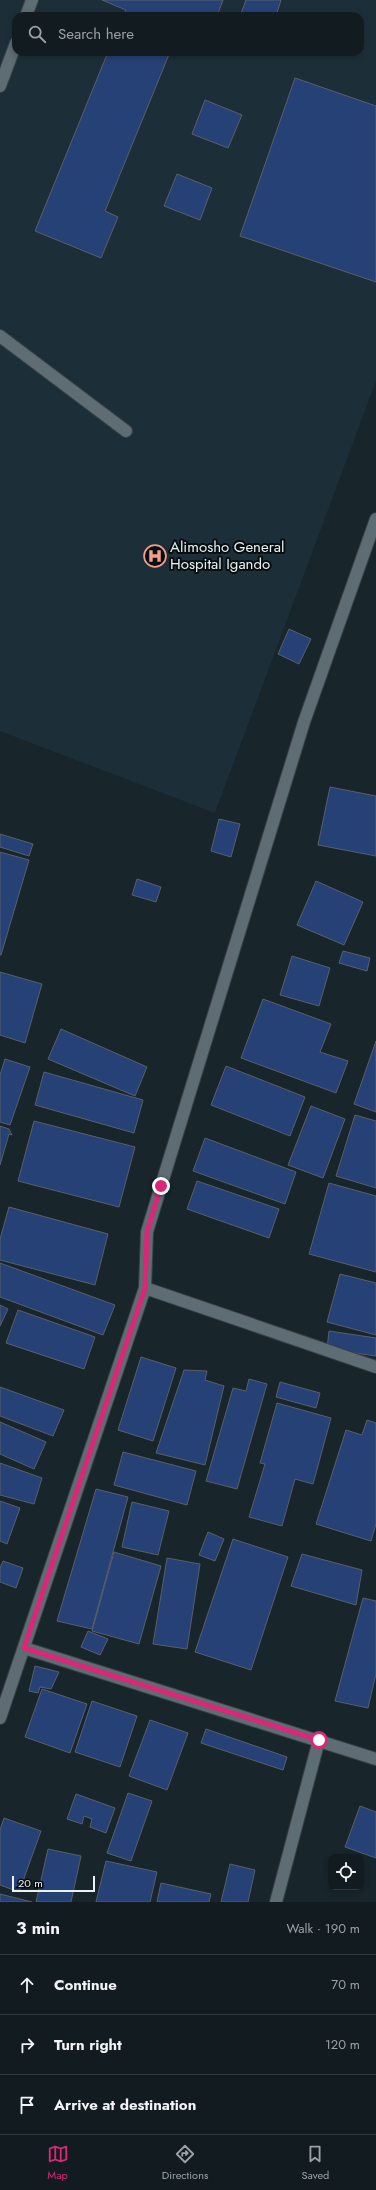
<!DOCTYPE html>
<meta charset="utf-8">
<style>
:root{--surface:#121c20;--page:#1f292d;--text:#f1f3f6;--muted:#9ca1a5;--line:#313a3e;--accent:#db2777}
body{margin:0;font-family:Jost,sans-serif;background:var(--page);color:var(--text)}
.controls{position:absolute;right:12px;bottom:12px;display:grid;overflow:hidden;border-radius:8px;box-shadow:0 2px 6px #0003}
.controls button{width:36px;height:36px;display:grid;place-items:center;padding:0;border:0;border-bottom:1px solid var(--line);background:var(--surface);color:var(--text);font:20px sans-serif}
.scale{position:absolute;left:12px;bottom:10px;width:83px;box-sizing:border-box;padding-left:4px;border:2px solid #eaf2f6;border-top:0;font-size:11px;line-height:14px;white-space:nowrap;color:#eaf2f6;-webkit-text-stroke:3px #080d0f;paint-order:stroke}
.stop{position:absolute;width:12px;height:12px;margin:-9px;border:3px solid #db2777;border-radius:50%;background:#fff}
.stop.end{background:#db2777;border-color:#fff;box-shadow:0 1px 4px #0008}
.list{margin:0;padding:0;list-style:none}
h2{display:flex;justify-content:space-between;align-items:center;height:52px;margin:0;padding:0 16px;font-size:17px}
h2 small{font-size:13px;font-weight:400;color:var(--muted)}
.list li{display:grid;grid-template-columns:26px 1fr auto;gap:12px;align-items:center;box-sizing:border-box;height:60px;padding:0 16px;border-top:1px solid var(--line)}
.list b{display:block;font-size:15px;white-space:nowrap}
.list em{font-size:13px;font-style:normal;color:var(--muted)}
.icon{flex:none;width:22px;height:22px;fill:none;stroke:currentColor;stroke-width:2;stroke-linecap:round;stroke-linejoin:round}
.map{position:relative;flex:none;width:376px;height:1902px;overflow:hidden}
.search{position:absolute;background:var(--surface);box-shadow:0 2px 6px #0003;left:12px;right:12px;top:12px;height:44px;display:flex;align-items:center;gap:10px;box-sizing:border-box;padding:0 14px;border-radius:12px;color:var(--muted);font-size:15px}
.sheet{height:232px;background:var(--surface)}
nav{display:flex;justify-content:space-around;align-items:center;box-sizing:border-box;height:56px;border-top:1px solid var(--line);background:var(--surface);font-size:11px;color:var(--muted)}
nav a{display:grid;justify-items:center;gap:2px}
nav .on{color:var(--accent)}
.map>svg:first-child{display:block}
</style>
<div class="map">
<svg width="376" height="1902" viewBox="0 0 376 1902">
<rect width="100%" height="100%" fill="#18252b"/>
<path fill="#1c2f38" fill-rule="evenodd" d="M 0,0 L 376,0 L 376,381 L 215,813 L 0,731 ZM 16,16 L 360,16 L 360,52 L 16,52 Z"/>
<path fill="#264175" stroke="#595f6b" d="M 102,0 L 223,0 L 217,16 L 123,16 L 126,10 Z
M 246,0 L 281,0 L 276,16 L 240,16 Z
M 108,52 L 170,52 L 105,211 L 118,217 L 101,258 L 35,231 Z
M 295,78 L 376,106 L 376,282 L 240,236 Z
M 205,100 L 242,115 L 228,148 L 192,134 Z
M 177,174 L 212,188 L 200,220 L 164,206 Z
M 289,629 L 311,639 L 299,664 L 278,654 Z
M 330,787 L 376,796 L 376,856 L 318,845 Z
M 219,819 L 240,824 L 231,857 L 211,851 Z
M 0,834 L 33,844 L 29,856 L 0,847 Z
M 0,852 L 29,860 L 1,955 L 0,955 Z
M 137,879 L 161,887 L 156,902 L 132,895 Z
M 316,881 L 363,902 L 344,945 L 297,925 Z
M 343,951 L 370,958 L 367,971 L 339,963 Z
M 292,956 L 330,968 L 319,1006 L 280,995 Z
M 0,972 L 42,984 L 25,1043 L 0,1035 Z
M 263,999 L 331,1024 L 320,1052 L 348,1061 L 336,1093 L 241,1058 Z
M 61,1029 L 147,1067 L 135,1096 L 48,1059 Z
M 376,1041 L 376,1112 L 354,1104 Z
M 5,1059 L 30,1067 L 10,1125 L 0,1122 L 0,1075 Z
M 226,1066 L 305,1097 L 290,1136 L 211,1105 Z
M 44,1072 L 143,1100 L 134,1133 L 35,1105 Z
M 311,1106 L 345,1119 L 323,1178 L 288,1165 Z
M 355,1115 L 376,1121 L 376,1188 L 336,1176 Z
M 34,1121 L 135,1147 L 119,1207 L 18,1181 Z
M 0,1126 L 9,1129 L 12,1135 L 9,1134 L 0,1165 Z
M 205,1138 L 296,1172 L 285,1204 L 193,1171 Z
M 197,1181 L 279,1209 L 269,1238 L 187,1209 Z
M 329,1183 L 376,1196 L 376,1272 L 309,1254 Z
M 9,1207 L 108,1234 L 95,1285 L 0,1260 L 0,1239 Z
M 0,1263 L 115,1305 L 103,1335 L 0,1297 Z
M 340,1274 L 376,1283 L 376,1335 L 327,1322 Z
M 0,1305 L 8,1309 L 0,1326 Z
M 18,1310 L 95,1337 L 84,1369 L 6,1343 Z
M 329,1331 L 376,1338 L 376,1356 L 327,1349 Z
M 141,1357 L 176,1368 L 153,1441 L 118,1430 Z
M 184,1370 L 207,1371 L 205,1380 L 224,1386 L 205,1465 L 156,1453 Z
M 249,1379 L 267,1384 L 237,1489 L 206,1481 L 233,1388 L 246,1391 Z
M 280,1382 L 320,1393 L 316,1408 L 276,1397 Z
M 0,1387 L 64,1410 L 53,1436 L 0,1416 Z
M 277,1403 L 331,1418 L 313,1484 L 295,1479 L 282,1526 L 249,1517 L 265,1464 L 260,1463 Z
M 367,1420 L 376,1423 L 376,1524 L 371,1541 L 316,1524 L 346,1430 L 362,1435 Z
M 0,1422 L 46,1442 L 34,1469 L 0,1454 Z
M 123,1452 L 196,1471 L 187,1505 L 114,1485 Z
M 0,1463 L 42,1478 L 34,1504 L 0,1495 Z
M 96,1489 L 128,1497 L 92,1629 L 57,1621 Z
M 0,1501 L 20,1508 L 7,1544 L 0,1541 Z
M 132,1502 L 169,1511 L 158,1555 L 122,1547 Z
M 208,1532 L 224,1539 L 215,1561 L 199,1555 Z
M 233,1539 L 288,1557 L 251,1670 L 195,1652 Z
M 114,1552 L 161,1566 L 139,1644 L 92,1631 Z
M 302,1554 L 362,1570 L 356,1605 L 291,1586 Z
M 167,1558 L 200,1564 L 187,1649 L 153,1644 Z
M 3,1561 L 23,1568 L 16,1588 L 0,1582 L 0,1568 Z
M 363,1598 L 376,1601 L 376,1674 L 368,1708 L 335,1701 Z
M 88,1631 L 108,1639 L 100,1655 L 81,1647 Z
M 35,1666 L 59,1672 L 51,1689 L 40,1687 L 38,1693 L 29,1691 Z
M 42,1689 L 87,1704 L 70,1753 L 25,1737 Z
M 92,1701 L 137,1716 L 120,1767 L 75,1752 Z
M 150,1720 L 188,1733 L 167,1790 L 129,1776 Z
M 206,1729 L 287,1757 L 283,1770 L 201,1743 Z
M 128,1793 L 152,1801 L 131,1861 L 107,1853 Z
M 76,1794 L 115,1808 L 106,1833 L 90,1827 L 92,1819 L 84,1816 L 82,1824 L 67,1819 Z
M 360,1806 L 376,1812 L 376,1858 L 345,1847 Z
M 4,1818 L 41,1831 L 19,1892 L 0,1885 L 0,1830 Z
M 48,1849 L 81,1856 L 71,1902 L 36,1902 Z
M 106,1861 L 157,1872 L 150,1902 L 96,1902 Z
M 230,1864 L 255,1870 L 248,1902 L 221,1902 Z
M 161,1883 L 211,1894 L 209,1902 L 157,1902 Z
M 0,1894 L 32,1902 L 0,1902 Z"/>
<g fill="none" stroke-linecap="round" stroke-linejoin="round">
<g stroke="#374045" stroke-width="14">
<path id="service" d="M 26,16 L 32,0
M 0,86 L 16,43
M 0,336 L 126,431"/>
</g>
<g stroke="#374045" stroke-width="14">
<path id="minor" d="M 145,1288 L 376,1367
M 24,1648 L 376,1759
M 0,1718 L 145,1288 L 147,1232 L 161,1186 L 304,722 L 376,519
M 276,1902 L 319,1740"/>
</g>
<use href="#service" stroke="#5e6c73" stroke-width="12"/>
<use href="#minor" stroke="#5e6c73" stroke-width="12"/>
</g>
<g fill="none" stroke-linecap="round" stroke-linejoin="round">
<path stroke="#db2777" stroke-width="5" d="M 161,1186 L 147,1232 L 145,1288 L 24,1648 L 319,1740"/>
</g>
<defs>
<g id="hospital-ring" transform="scale(1.15)"><circle r="9.5" fill="#080d0f" stroke="#f49e8a" stroke-width="1.5"/><path d="M-5-5h3v3.5h4V-5h3V5h-3V1.5h-4V5h-3Z" fill="#f49e8a"/></g>
</defs>
<g fill-rule="evenodd">
<use href="#hospital-ring" x="155" y="556"/>
</g>
<g text-anchor="middle" dominant-baseline="central" stroke-width="4" stroke-linejoin="round" paint-order="stroke">
<g font-size="15" fill="#eaf2f6" stroke="#080d0f" text-anchor="start">
<text x="170" y="547">Alimosho General<tspan x="170" dy="17">Hospital Igando</tspan></text>
</g>
</g>
</svg>
<div class="controls">
<button><svg class="icon" aria-label="locate" viewBox="0 0 24 24"><circle cx="12" cy="12" r="6"/><path d="M12 2v4M12 18v4M2 12h4M18 12h4"/></svg></button>
</div>
<div class="scale">20 m</div>
<div class="stop" style="left:319px;top:1740px"></div>
<div class="stop end" style="left:161px;top:1186px"></div>
<div class="search"><svg class="icon" aria-label="search" viewBox="0 0 24 24"><circle cx="10" cy="10" r="6"/><path d="M15 15l6 6"/></svg>Search here</div>
</div>
<section class="sheet">
<h2>3 min<small>Walk · 190 m</small></h2>
<ul class="list">
<li><svg class="icon" aria-label="ahead" viewBox="0 0 24 24"><path d="M12 20V5M6 11l6-6 6 6"/></svg><div><b>Continue</b></div><em>70 m</em></li>
<li><svg class="icon" aria-label="right" viewBox="0 0 24 24"><path d="M7 20v-9h11M14 6l5 5-5 5"/></svg><div><b>Turn right</b></div><em>120 m</em></li>
<li><svg class="icon" aria-label="arrive" viewBox="0 0 24 24"><path d="M6 21V4h12l-3 4 3 4H6"/></svg><div><b>Arrive at destination</b></div></li>
</ul>
</section>
<nav>
<a class="on"><svg class="icon" aria-label="map" viewBox="0 0 24 24"><path d="M3 6l6-2 6 2 6-2v14l-6 2-6-2-6 2zM9 4v14M15 6v14"/></svg>Map</a>
<a><svg class="icon" aria-label="directions" viewBox="0 0 24 24"><path d="M12 3l9 9-9 9-9-9zM9 14v-3h6M13 9l2 2-2 2"/></svg>Directions</a>
<a><svg class="icon" aria-label="saved" viewBox="0 0 24 24"><path d="M7 4h10v16l-5-4-5 4z"/></svg>Saved</a>
</nav>
